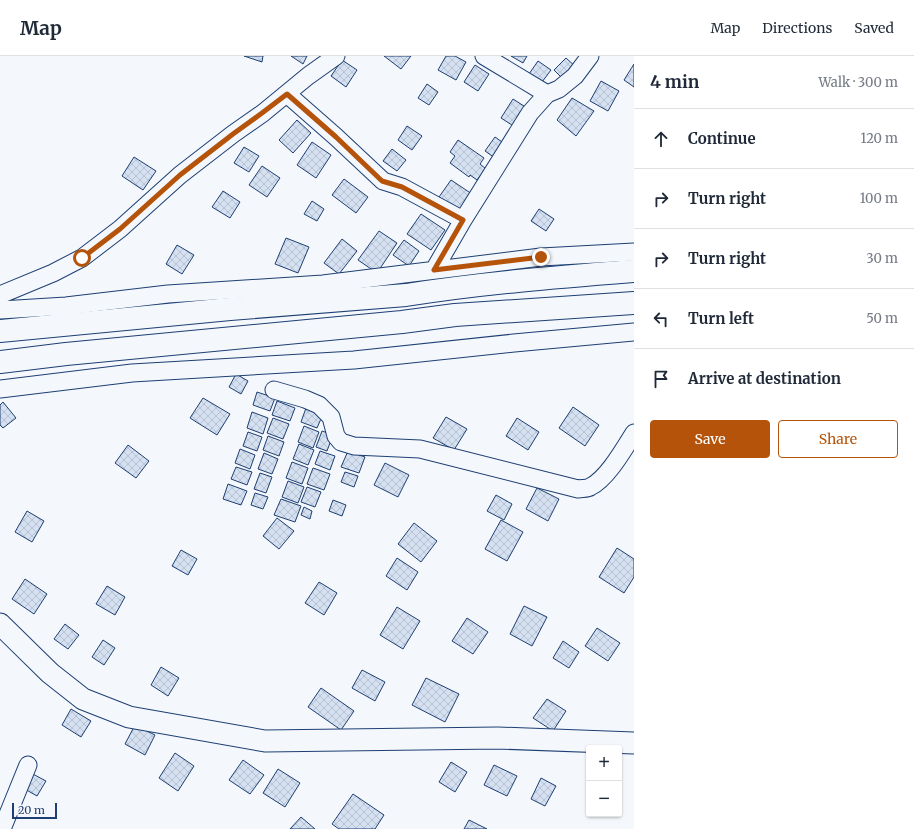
<!DOCTYPE html>
<meta charset="utf-8">
<style>
:root{--surface:#fff;--page:#f6f6f7;--text:#1f2937;--muted:#747a83;--line:#e0e1e3;--accent:#b45309}
body{margin:0;font-family:Merriweather,serif;background:var(--page);color:var(--text)}
.controls{position:absolute;right:12px;bottom:12px;display:grid;overflow:hidden;border-radius:4px;box-shadow:0 1px 3px #0004}
.controls button{width:36px;height:36px;display:grid;place-items:center;padding:0;border:0;border-bottom:1px solid var(--line);background:var(--surface);color:var(--text);font:20px sans-serif}
.scale{position:absolute;left:12px;bottom:10px;width:45px;box-sizing:border-box;padding-left:4px;border:2px solid #1d3f73;border-top:0;font-size:11px;line-height:14px;white-space:nowrap;color:#1d3f73;-webkit-text-stroke:3px #f4f7fb;paint-order:stroke}
.stop{position:absolute;width:12px;height:12px;margin:-9px;border:3px solid #b45309;border-radius:50%;background:#fff}
.stop.end{background:#b45309;border-color:#fff;box-shadow:0 1px 4px #0008}
.list{margin:0;padding:0;list-style:none}
h2{display:flex;justify-content:space-between;align-items:center;height:52px;margin:0;padding:0 16px;font-size:17px}
h2 small{font-size:13px;font-weight:400;color:var(--muted)}
.list li{display:grid;grid-template-columns:26px 1fr auto;gap:12px;align-items:center;box-sizing:border-box;height:60px;padding:0 16px;border-top:1px solid var(--line)}
.list b{display:block;font-size:15px;white-space:nowrap}
.list em{font-size:13px;font-style:normal;color:var(--muted)}
.actions{display:flex;gap:8px;padding:12px 16px}
.actions a{flex:1;padding:9px 0;border:1px solid var(--accent);border-radius:4px;text-align:center;font-size:14px;color:var(--accent)}
.actions .main{background:var(--accent);color:#fff}
.icon{flex:none;width:22px;height:22px;fill:none;stroke:currentColor;stroke-width:2;stroke-linecap:round;stroke-linejoin:round}
.map{position:relative;flex:none;width:634px;height:773px;overflow:hidden}
header{display:flex;align-items:center;gap:24px;box-sizing:border-box;height:56px;padding:0 20px;background:var(--surface);border-bottom:1px solid var(--line)}
header strong{font-size:19px}
nav{display:flex;gap:22px;margin-inline-start:auto;font-size:14px}
main{display:flex}
aside{flex:1;background:var(--surface)}
.map>svg:first-child{display:block}
</style>
<header>
<strong>Map</strong>
<nav><a>Map</a><a>Directions</a><a>Saved</a></nav>
</header>
<main>
<div class="map">
<svg width="634" height="773" viewBox="0 0 634 773">
<defs>
<pattern id="building-cross-hatch" width="8" height="8" patternUnits="userSpaceOnUse"><rect width="8" height="8" fill="#d5e0f0"/><path d="M0 0l8 8M0 8l8-8" fill="none" stroke="#b6c1d1"/></pattern>
</defs>
<rect width="100%" height="100%" fill="#f4f7fb"/>
<path fill="url(#building-cross-hatch)" stroke="#1d3f73" d="M 244,0 L 263,0 L 262,6 Z
M 291,0 L 307,0 L 303,8 Z
M 384,0 L 411,0 L 401,13 Z
M 446,0 L 455,0 L 466,6 L 456,24 L 438,14 Z
M 511,0 L 527,0 L 523,7 Z
M 566,2 L 577,12 L 565,25 L 554,14 Z
M 342,4 L 357,14 L 346,31 L 331,20 Z
M 538,5 L 551,14 L 542,26 L 529,18 Z
M 634,8 L 634,31 L 624,24 Z
M 475,9 L 489,18 L 478,35 L 464,26 Z
M 601,25 L 619,35 L 608,55 L 590,45 Z
M 427,28 L 438,36 L 429,49 L 418,42 Z
M 572,42 L 594,55 L 576,80 L 557,64 Z
M 513,43 L 527,52 L 515,71 L 501,62 Z
M 297,64 L 311,77 L 293,97 L 279,84 Z
M 407,70 L 422,80 L 412,94 L 398,84 Z
M 495,81 L 505,88 L 495,102 L 485,95 Z
M 458,84 L 484,102 L 480,108 L 486,113 L 477,124 L 470,119 L 469,121 L 450,107 L 455,100 L 450,96 Z
M 312,86 L 331,99 L 316,122 L 297,109 Z
M 244,91 L 259,100 L 249,116 L 234,107 Z
M 392,93 L 406,104 L 397,115 L 383,105 Z
M 134,101 L 156,115 L 143,134 L 122,120 Z
M 262,110 L 280,122 L 267,141 L 249,129 Z
M 344,123 L 368,141 L 356,157 L 332,139 Z
M 451,124 L 472,138 L 460,155 L 439,141 Z
M 223,135 L 240,146 L 230,162 L 212,151 Z
M 312,145 L 324,153 L 317,165 L 304,158 Z
M 539,153 L 554,163 L 546,175 L 531,165 Z
M 421,158 L 445,174 L 431,194 L 407,178 Z
M 379,175 L 397,187 L 377,217 L 358,204 Z
M 286,182 L 309,191 L 298,217 L 275,208 Z
M 342,183 L 357,195 L 339,218 L 324,207 Z
M 404,184 L 419,195 L 409,210 L 393,199 Z
M 177,189 L 194,199 L 182,218 L 166,208 Z
M 236,318 L 248,325 L 241,338 L 229,331 Z
M 257,336 L 275,342 L 270,355 L 253,349 Z
M 203,342 L 230,358 L 217,379 L 190,362 Z
M 277,345 L 295,352 L 290,365 L 272,359 Z
M 3,346 L 16,362 L 3,372 L 0,369 L 0,349 Z
M 573,351 L 599,369 L 585,390 L 559,372 Z
M 306,352 L 323,358 L 317,372 L 301,366 Z
M 252,356 L 268,362 L 263,378 L 247,372 Z
M 446,361 L 467,373 L 454,394 L 433,382 Z
M 273,362 L 289,368 L 283,383 L 267,377 Z
M 517,362 L 539,376 L 528,394 L 506,380 Z
M 304,370 L 319,376 L 313,392 L 298,386 Z
M 322,375 L 333,379 L 327,395 L 316,391 Z
M 248,376 L 262,381 L 257,395 L 243,390 Z
M 268,380 L 284,386 L 279,400 L 263,394 Z
M 299,388 L 314,394 L 308,409 L 293,403 Z
M 128,389 L 149,405 L 136,422 L 115,407 Z
M 240,393 L 255,399 L 250,413 L 235,407 Z
M 320,395 L 335,400 L 330,414 L 315,408 Z
M 348,395 L 365,401 L 359,417 L 341,411 Z
M 264,397 L 278,403 L 272,418 L 258,413 Z
M 292,406 L 308,412 L 302,428 L 286,422 Z
M 385,407 L 409,419 L 398,441 L 374,429 Z
M 236,411 L 252,416 L 247,429 L 231,423 Z
M 313,412 L 330,418 L 324,434 L 307,428 Z
M 345,416 L 358,420 L 354,431 L 341,426 Z
M 260,417 L 272,421 L 266,437 L 254,433 Z
M 288,425 L 304,431 L 298,447 L 282,441 Z
M 228,428 L 247,435 L 241,449 L 223,443 Z
M 307,431 L 321,436 L 315,451 L 301,446 Z
M 537,432 L 559,443 L 548,465 L 526,453 Z
M 255,437 L 268,441 L 263,453 L 251,449 Z
M 496,439 L 512,448 L 504,464 L 487,455 Z
M 281,443 L 301,450 L 295,466 L 274,459 Z
M 333,444 L 346,449 L 342,460 L 329,455 Z
M 304,451 L 312,455 L 310,463 L 301,459 Z
M 27,455 L 44,465 L 32,486 L 15,476 Z
M 277,462 L 294,475 L 279,493 L 263,480 Z
M 501,464 L 523,476 L 507,505 L 485,493 Z
M 414,467 L 437,485 L 421,506 L 398,488 Z
M 617,492 L 634,503 L 634,521 L 624,537 L 599,521 Z
M 181,494 L 197,503 L 188,519 L 172,510 Z
M 397,502 L 418,516 L 407,534 L 386,520 Z
M 25,523 L 47,538 L 34,558 L 12,543 Z
M 319,526 L 337,537 L 324,559 L 305,547 Z
M 107,530 L 125,541 L 115,559 L 96,548 Z
M 524,550 L 547,561 L 532,590 L 510,578 Z
M 397,551 L 420,565 L 403,593 L 380,579 Z
M 467,562 L 488,576 L 473,598 L 452,585 Z
M 65,568 L 79,579 L 68,593 L 54,583 Z
M 597,572 L 620,587 L 608,605 L 585,590 Z
M 103,584 L 115,592 L 104,609 L 92,601 Z
M 563,585 L 579,596 L 569,612 L 553,602 Z
M 161,611 L 179,622 L 168,640 L 151,629 Z
M 362,614 L 385,626 L 375,645 L 352,632 Z
M 426,622 L 459,638 L 445,666 L 412,649 Z
M 321,632 L 354,655 L 341,674 L 308,651 Z
M 547,643 L 566,655 L 553,675 L 533,662 Z
M 71,653 L 91,665 L 81,681 L 62,669 Z
M 135,669 L 155,679 L 145,699 L 125,688 Z
M 175,697 L 194,710 L 178,735 L 159,722 Z
M 243,704 L 264,719 L 250,738 L 229,724 Z
M 451,706 L 467,716 L 455,736 L 439,726 Z
M 494,709 L 517,720 L 507,740 L 484,729 Z
M 278,713 L 300,727 L 285,751 L 263,737 Z
M 31,717 L 46,725 L 37,740 L 23,732 Z
M 541,722 L 556,730 L 545,750 L 531,743 Z
M 353,738 L 384,759 L 375,773 L 339,773 L 332,768 Z
M 301,761 L 315,773 L 290,773 Z
M 469,764 L 487,773 L 464,773 Z"/>
<g fill="none" stroke-linecap="round" stroke-linejoin="round">
<g stroke="#1d3f73" stroke-width="19">
<path id="minor" d="M 484,0 L 547,38 L 559,33 L 575,20 L 590,0
M 287,38 L 336,81 L 383,125 L 402,131 L 463,164 L 530,57 L 547,38
M 434,214 L 463,164
M 0,239 L 53,217 L 82,202 L 120,173 L 180,119 L 233,78 L 263,57 L 308,20 L 336,0
M 0,254 L 66,250 L 168,238 L 323,228 L 541,201 L 634,196
M 0,333 L 132,317 L 354,304 L 514,287 L 634,276
M 274,334 L 305,343 L 319,349 L 331,361 L 336,380 L 341,386 L 354,390 L 420,393 L 578,433 C 582,432 587,433 590,431 C 607,423 624,393 634,377
M 2,773 L 28,709"/>
</g>
<g stroke="#1d3f73" stroke-width="23">
<path id="major" d="M 0,568 L 50,617 L 83,643 L 129,661 L 265,685 L 498,682 L 634,687"/>
</g>
<g stroke="#1d3f73" stroke-width="24">
<path id="highway" d="M 0,275 L 230,253 L 406,239 C 482,227 558,221 634,215
M 0,306 L 66,298 L 402,266 L 455,259 L 634,247"/>
</g>
<use href="#minor" stroke="#f4f7fb" stroke-width="17"/>
<use href="#major" stroke="#f4f7fb" stroke-width="21"/>
<use href="#highway" stroke="#f4f7fb" stroke-width="22"/>
</g>
<g fill="none" stroke-linecap="round" stroke-linejoin="round">
<path stroke="#b45309" stroke-width="5" d="M 82,202 L 120,173 L 180,119 L 233,78 L 262,57 L 287,38 L 336,81 L 382,125 L 402,131 L 463,164 L 434,214 L 541,201"/>
</g>
</svg>
<div class="controls">
<button>+</button>
<button>−</button>
</div>
<div class="scale">20 m</div>
<div class="stop" style="left:82px;top:202px"></div>
<div class="stop end" style="left:541px;top:201px"></div>
</div>
<aside>
<h2>4 min<small>Walk · 300 m</small></h2>
<ul class="list">
<li><svg class="icon" aria-label="ahead" viewBox="0 0 24 24"><path d="M12 20V5M6 11l6-6 6 6"/></svg><div><b>Continue</b></div><em>120 m</em></li>
<li><svg class="icon" aria-label="right" viewBox="0 0 24 24"><path d="M7 20v-9h11M14 6l5 5-5 5"/></svg><div><b>Turn right</b></div><em>100 m</em></li>
<li><svg class="icon" aria-label="right" viewBox="0 0 24 24"><path d="M7 20v-9h11M14 6l5 5-5 5"/></svg><div><b>Turn right</b></div><em>30 m</em></li>
<li><svg class="icon" aria-label="left" viewBox="0 0 24 24"><path d="M17 20v-9H6M10 6l-5 5 5 5"/></svg><div><b>Turn left</b></div><em>50 m</em></li>
<li><svg class="icon" aria-label="arrive" viewBox="0 0 24 24"><path d="M6 21V4h12l-3 4 3 4H6"/></svg><div><b>Arrive at destination</b></div></li>
</ul>
<div class="actions"><a class="main">Save</a><a>Share</a></div>
</aside>
</main>
